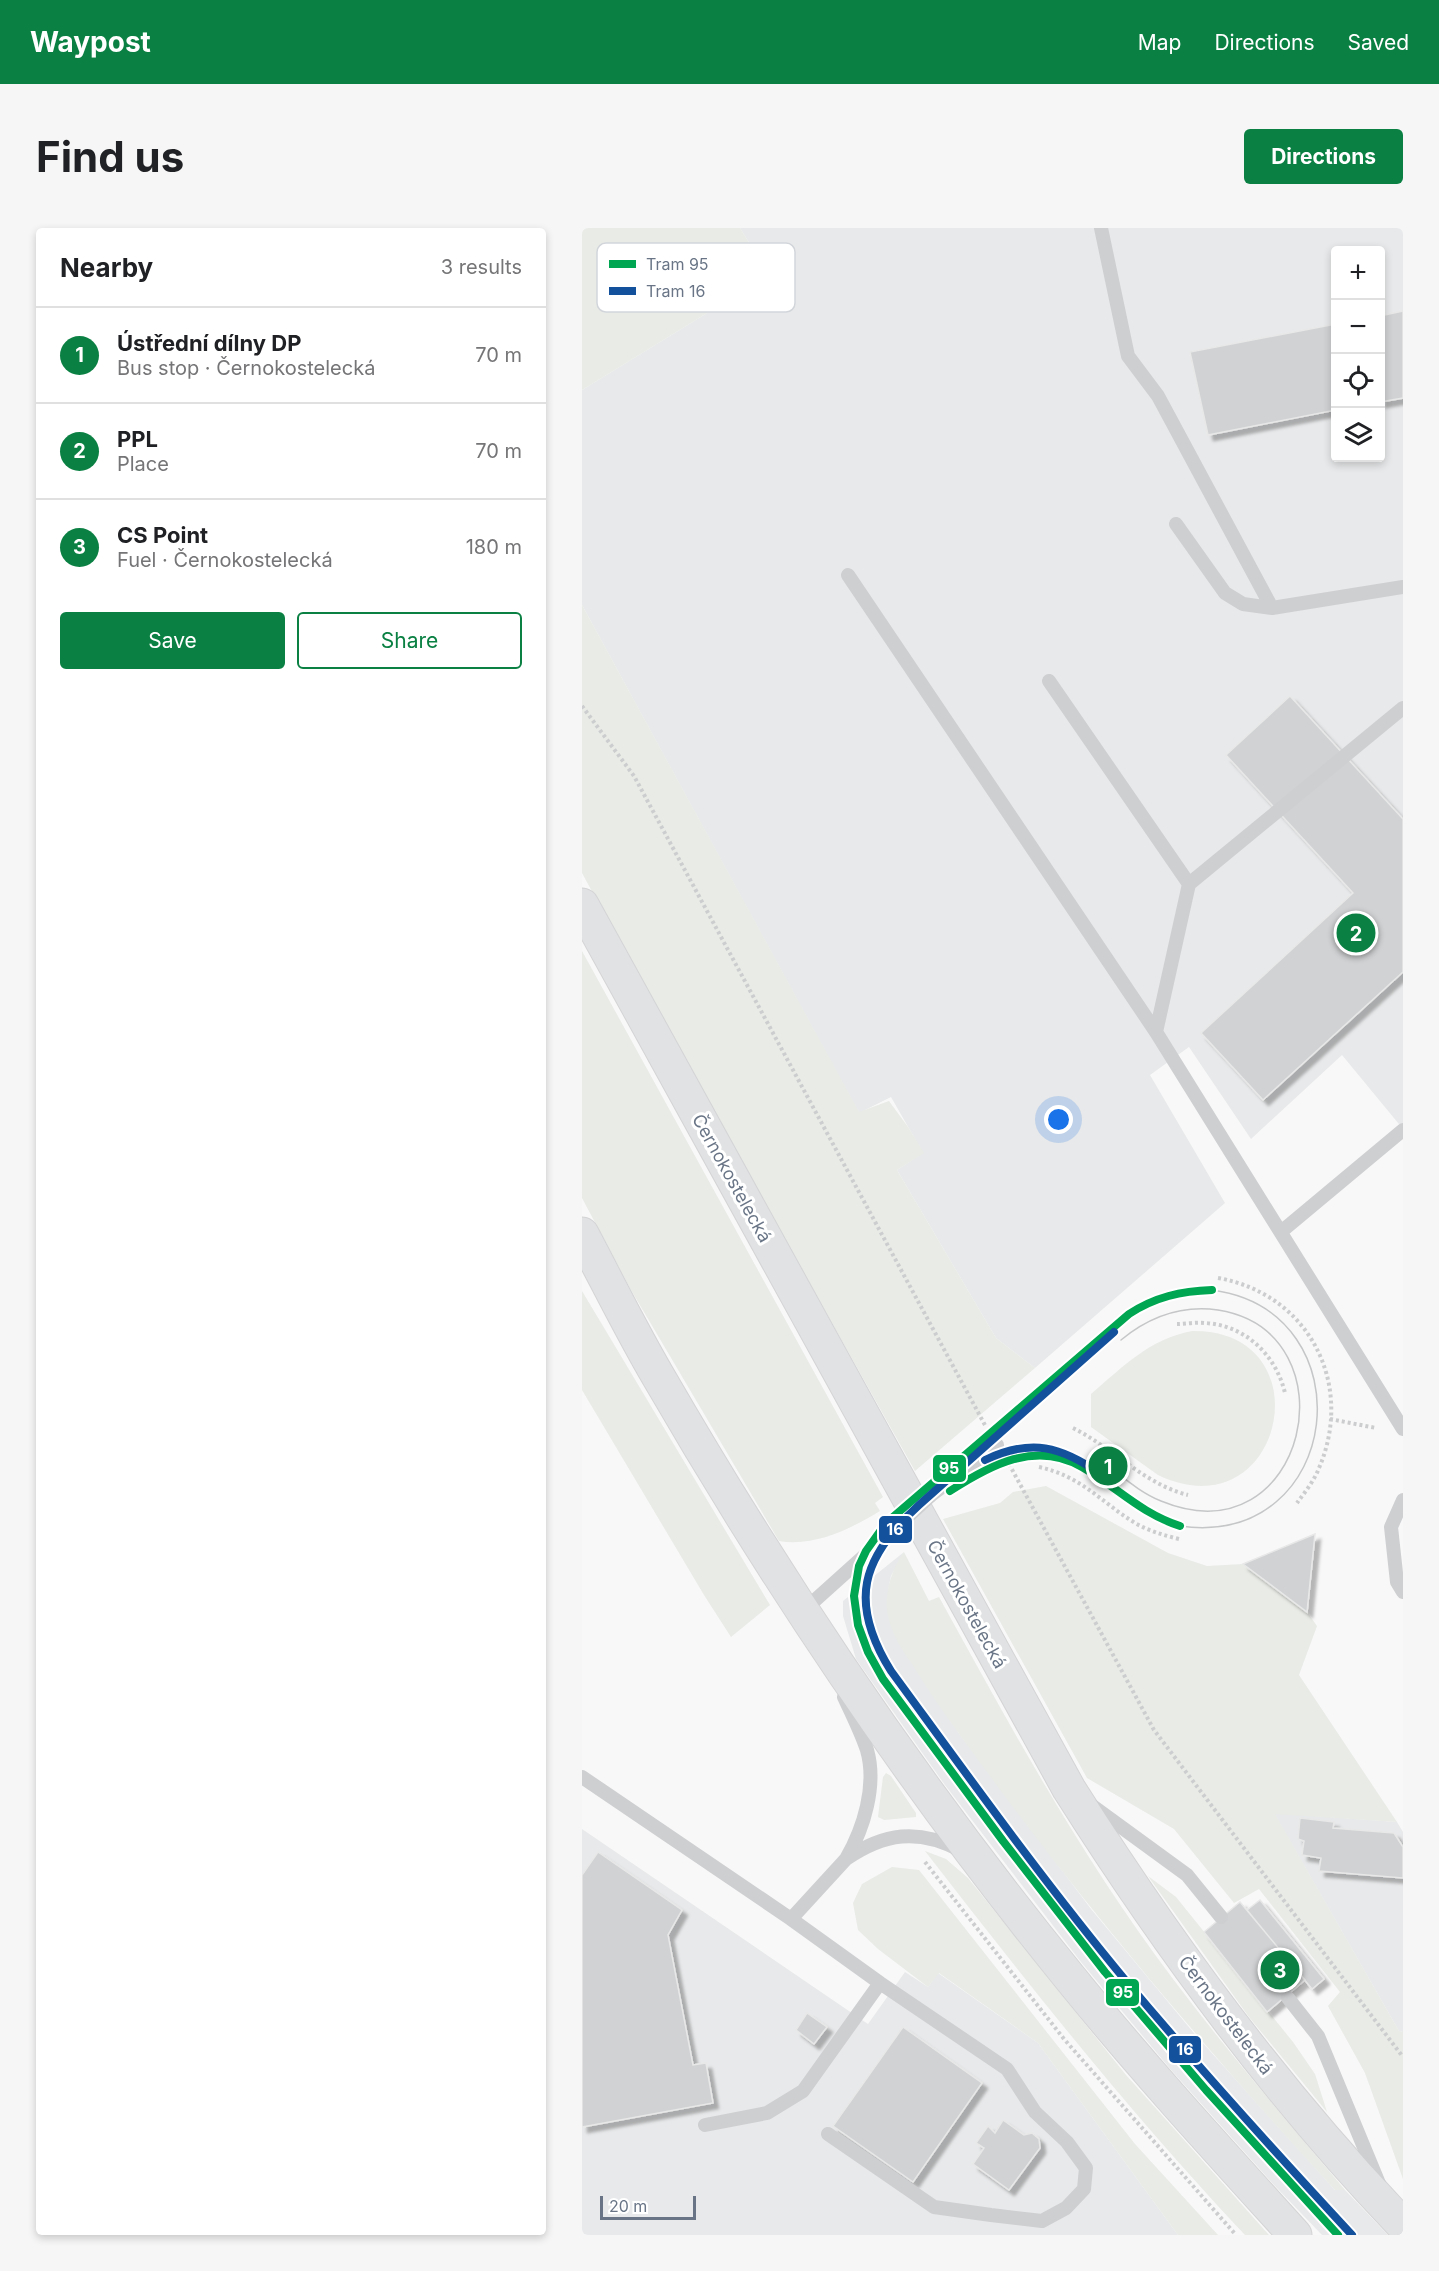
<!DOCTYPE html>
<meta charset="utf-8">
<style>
:root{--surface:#fff;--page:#f6f6f6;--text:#202124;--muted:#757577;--line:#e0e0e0;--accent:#0b8043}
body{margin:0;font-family:Inter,sans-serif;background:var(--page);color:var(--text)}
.controls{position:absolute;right:18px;top:18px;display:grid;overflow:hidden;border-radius:6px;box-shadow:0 3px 9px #0003}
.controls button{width:54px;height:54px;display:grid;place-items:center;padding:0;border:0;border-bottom:2px solid var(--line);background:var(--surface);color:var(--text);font:30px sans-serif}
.scale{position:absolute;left:18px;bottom:15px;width:96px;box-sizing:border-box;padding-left:6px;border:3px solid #697586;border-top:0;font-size:16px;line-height:21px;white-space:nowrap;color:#697586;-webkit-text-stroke:4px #fff;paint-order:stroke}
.you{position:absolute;left:477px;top:892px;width:21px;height:21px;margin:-15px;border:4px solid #fff;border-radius:50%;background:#1a73e8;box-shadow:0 0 0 9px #1a73e833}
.badge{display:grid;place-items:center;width:39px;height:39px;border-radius:50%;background:var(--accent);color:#fff;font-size:20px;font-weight:700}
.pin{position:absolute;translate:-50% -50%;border:3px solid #fff;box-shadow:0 2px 6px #0006}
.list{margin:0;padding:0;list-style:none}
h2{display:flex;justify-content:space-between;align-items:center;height:78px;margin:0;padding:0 24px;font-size:26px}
h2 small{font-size:20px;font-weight:400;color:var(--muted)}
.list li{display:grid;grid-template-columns:39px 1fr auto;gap:18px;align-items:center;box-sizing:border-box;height:96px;padding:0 24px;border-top:2px solid var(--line)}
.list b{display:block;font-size:22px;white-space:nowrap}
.list p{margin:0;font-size:20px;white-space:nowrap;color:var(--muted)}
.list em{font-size:20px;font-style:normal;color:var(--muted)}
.actions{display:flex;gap:12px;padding:18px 24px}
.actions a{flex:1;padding:14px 0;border:2px solid var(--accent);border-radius:6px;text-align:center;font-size:21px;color:var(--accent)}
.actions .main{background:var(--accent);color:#fff}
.icon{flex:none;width:33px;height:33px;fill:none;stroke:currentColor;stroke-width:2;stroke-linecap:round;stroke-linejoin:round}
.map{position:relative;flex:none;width:821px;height:2007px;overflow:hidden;border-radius:6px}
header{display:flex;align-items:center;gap:36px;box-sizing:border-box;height:84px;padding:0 30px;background:var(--accent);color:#fff}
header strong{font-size:28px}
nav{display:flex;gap:33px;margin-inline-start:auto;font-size:21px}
.intro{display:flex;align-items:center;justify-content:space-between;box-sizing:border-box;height:144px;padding:0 36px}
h1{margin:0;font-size:42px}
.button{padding:15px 27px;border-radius:6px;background:var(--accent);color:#fff;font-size:21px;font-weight:700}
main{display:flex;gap:36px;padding:0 36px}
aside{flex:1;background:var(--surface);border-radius:6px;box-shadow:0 3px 9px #0003}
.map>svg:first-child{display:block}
</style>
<header>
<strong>Waypost</strong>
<nav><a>Map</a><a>Directions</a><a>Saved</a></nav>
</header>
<div class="intro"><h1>Find us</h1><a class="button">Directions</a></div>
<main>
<aside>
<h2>Nearby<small>3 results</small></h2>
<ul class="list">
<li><span class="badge">1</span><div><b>Ústřední dílny DP</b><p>Bus stop · Černokostelecká</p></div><em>70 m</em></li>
<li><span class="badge">2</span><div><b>PPL</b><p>Place</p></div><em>70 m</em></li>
<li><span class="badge">3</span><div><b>CS Point</b><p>Fuel · Černokostelecká</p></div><em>180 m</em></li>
</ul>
<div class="actions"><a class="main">Save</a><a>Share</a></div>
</aside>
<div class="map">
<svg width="821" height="2007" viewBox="0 0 821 2007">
<defs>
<filter id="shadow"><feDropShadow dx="5.5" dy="5.5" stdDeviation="1.5" flood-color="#0004"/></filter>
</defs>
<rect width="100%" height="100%" fill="#f8f8f8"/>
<path fill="#e8e9ea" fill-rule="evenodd" d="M 158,0 L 821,0 L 821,901 L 760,827 L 669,911 L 607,819 L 568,847 L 643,975 L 453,1140 L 414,1110 L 315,942 L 341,925 L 309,869 L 277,885 L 0,377 L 0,162 L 187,47 ZM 754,22 L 798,22 L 798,230 L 754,230 Z
M 322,1324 L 309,1348 L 306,1362 L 376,1504 L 509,1681 L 611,1804 L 753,1962 L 763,1962 L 806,2007 L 740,2007 L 693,1958 L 590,1843 L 499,1734 L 363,1557 L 293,1458 L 274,1431 L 261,1388 L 261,1373 Z
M 692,1585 L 815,1594 L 821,1604 L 821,1804 L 817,1803 Z
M 0,1601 L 286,1796 L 323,1744 L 346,1759 L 356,1745 L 456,1815 L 596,2007 L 0,2007 Z"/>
<path fill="#e8ebe6" d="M 0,0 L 158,0 L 187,47 L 0,162 Z
M 0,377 L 277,884 L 307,873 L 326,899 L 342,925 L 315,942 L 414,1110 L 453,1140 L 333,1243 L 70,774 L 0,645 Z
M 0,723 L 301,1269 L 293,1275 L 298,1283 C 268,1301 233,1319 197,1313 L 49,1062 L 0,970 Z
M 0,1063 L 188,1377 L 149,1409 L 122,1367 L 0,1162 Z
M 610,1103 C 745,1101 702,1307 576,1247 L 509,1199 L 509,1166 C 541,1139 567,1111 610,1103 Z
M 464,1258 L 586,1325 L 625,1338 L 661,1336 L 725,1384 L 735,1398 L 717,1447 L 815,1594 L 693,1586 L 817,1803 L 821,1804 L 821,1951 L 783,1845 L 746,1778 L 758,1764 L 677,1661 L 652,1675 L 592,1601 L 505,1550 L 361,1291 L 418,1275 L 431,1264 Z
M 322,1324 L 347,1373 L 357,1369 C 429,1500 501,1632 591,1751 C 645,1823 705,1893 763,1962 L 753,1962 C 627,1825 507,1684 397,1533 C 374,1502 351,1470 330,1436 C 321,1423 311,1408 307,1392 C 301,1368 308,1344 322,1324 Z
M 304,1545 L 309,1548 L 334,1585 L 334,1589 L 302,1592 L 296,1589 L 301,1549 Z
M 343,1623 L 364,1631 L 386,1650 L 544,1847 L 687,2007 L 663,2007 C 549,1886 445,1755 343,1623 Z
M 310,1639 L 337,1642 L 553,1916 L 636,2007 L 596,2007 L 456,1815 L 357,1745 L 346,1759 L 296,1721 L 276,1702 L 271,1675 L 280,1656 Z
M 566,1648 L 594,1669 L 711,1814 L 733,1846 L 745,1884 L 667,1789 Z"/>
<path fill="#d0d2d3" stroke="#e8e8e8" stroke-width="1.5" filter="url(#shadow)" d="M 821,83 L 821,170 L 798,174 L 798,88 Z
M 754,96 L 754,182 L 626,207 L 608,124 Z
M 708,468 L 821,591 L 821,744 L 681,872 L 619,805 L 771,665 L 644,527 Z
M 733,1306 L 725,1384 L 661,1336 Z
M 718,1590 L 752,1594 L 751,1600 L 812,1605 L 821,1619 L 821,1650 L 737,1643 L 739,1630 L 720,1627 L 722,1613 L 716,1611 Z
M 16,1624 L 100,1682 L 86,1707 L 111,1837 L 124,1835 L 131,1875 L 0,1899 L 0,1647 Z
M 678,1672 L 742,1751 L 730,1761 L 665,1682 Z
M 658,1674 L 723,1752 L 685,1784 L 622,1704 Z
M 225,1785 L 245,1799 L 232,1816 L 214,1802 Z
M 321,1799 L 400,1855 L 331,1954 L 251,1898 Z
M 421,1892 L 442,1907 L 450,1905 L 457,1911 L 458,1920 L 427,1962 L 391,1936 L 402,1920 L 394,1915 L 406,1898 L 413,1905 Z"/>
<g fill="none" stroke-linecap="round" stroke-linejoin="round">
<g stroke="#d4d4d6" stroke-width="35">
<path id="secondary" d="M 0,677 L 487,1561 C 585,1716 694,1865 821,1997
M 0,1006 C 25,1053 49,1102 76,1148 C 198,1359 335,1562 489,1751 C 560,1839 637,1923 713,2007"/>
</g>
<path stroke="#cccdce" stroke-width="4" stroke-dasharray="3 3" stroke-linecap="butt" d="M 0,478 L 52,548 L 404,1199
M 636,1050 C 727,1066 773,1156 737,1240 C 732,1253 723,1264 715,1275
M 595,1096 C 604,1096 614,1094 623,1095 C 663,1097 694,1127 703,1165
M 748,1191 L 794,1200
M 491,1200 C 531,1220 562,1256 606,1267
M 427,1236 L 572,1502 L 821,1829
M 457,1239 C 499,1248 519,1274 553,1295 C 567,1303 581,1307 597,1311
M 343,1634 L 482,1811 L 654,2007"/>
<path stroke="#cecfd1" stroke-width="14" d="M 519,0 L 546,128 L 576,168 L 690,380
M 594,296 L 643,365 L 661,376 L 690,380 L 821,359
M 266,347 L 574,804 L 821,1201
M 467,453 L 607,656 L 574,804
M 607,656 L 821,480
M 700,1003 L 821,902
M 348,1268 L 415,1217
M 821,1272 L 809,1299 L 815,1354 L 821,1364
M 221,1383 L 310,1303
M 262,1469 C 270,1486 279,1504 285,1522 C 295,1557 282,1600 264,1631 C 302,1605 336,1600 378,1622
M 0,1549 L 209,1691 L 298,1755 L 221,1863 L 185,1885 L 123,1897
M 509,1577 L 605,1647 L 639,1689
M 209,1691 L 264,1631
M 706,1770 L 736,1808 L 798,1958
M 246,1906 L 352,1979 L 409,1987 L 460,1993 L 484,1980 L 502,1961 L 504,1940 L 485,1914 L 453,1884 L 425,1841 L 298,1755"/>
<use href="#secondary" stroke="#e1e2e3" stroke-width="33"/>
<path stroke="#c5c6c7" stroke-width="1.5" d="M 526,1238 C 542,1250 559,1265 579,1273 C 725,1333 774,1104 636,1082 C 600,1077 567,1089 539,1112
M 598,1298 C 762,1321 787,1083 630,1062"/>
<path stroke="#cecfd1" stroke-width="14" d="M 310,1303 L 348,1268"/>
<g stroke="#fff" stroke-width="12">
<path id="tram-1" d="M 630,1062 C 599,1063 573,1069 547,1086 L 304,1295 L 284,1323 L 277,1338 L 272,1368 L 276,1397 L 286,1424 L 301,1451 L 421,1613 L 523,1744 L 624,1862 L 756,2007
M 368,1263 C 408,1237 454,1212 500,1239 C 535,1259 558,1285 598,1298"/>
</g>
<g stroke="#fff" stroke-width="12">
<path id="tram-2" d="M 532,1104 L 337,1277 C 279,1330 266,1374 309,1443 C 386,1548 461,1653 544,1753 C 617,1840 693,1924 770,2007
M 403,1232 C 449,1210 479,1218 520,1247"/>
</g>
<use href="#tram-1" stroke="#00a651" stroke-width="8"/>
<use href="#tram-2" stroke="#13519c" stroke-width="8"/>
</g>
<g text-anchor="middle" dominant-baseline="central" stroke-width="6" stroke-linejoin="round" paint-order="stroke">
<g font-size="18" fill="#697586" stroke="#fff">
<text transform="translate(150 950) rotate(61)">Černokostelecká</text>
<text transform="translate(385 1376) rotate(61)">Černokostelecká</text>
<text transform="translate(644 1787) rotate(53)">Černokostelecká</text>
</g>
</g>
<rect x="15" y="15" width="198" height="69" rx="9" fill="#fff" stroke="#d2d6db" stroke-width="1.5"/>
<rect x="27" y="32" width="27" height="8" fill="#00a651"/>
<rect x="27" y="59" width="27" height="8" fill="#13519c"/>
<g font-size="16" fill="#697586">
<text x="64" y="42">Tram 95</text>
<text x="64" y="69">Tram 16</text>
</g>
<g stroke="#fff" stroke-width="2">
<rect x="350" y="1226" width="35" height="29" rx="6" fill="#00a651"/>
<rect x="296" y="1287" width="35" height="29" rx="6" fill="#13519c"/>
<rect x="523" y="1750" width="35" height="29" rx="6" fill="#00a651"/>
<rect x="586" y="1807" width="34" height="29" rx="6" fill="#13519c"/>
</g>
<g font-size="16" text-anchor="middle" font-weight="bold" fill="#fff">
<text x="367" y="1246">95</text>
<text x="313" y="1307">16</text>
<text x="541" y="1770">95</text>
<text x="603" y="1827">16</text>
</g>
</svg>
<div class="controls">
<button>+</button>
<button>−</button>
<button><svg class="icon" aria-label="locate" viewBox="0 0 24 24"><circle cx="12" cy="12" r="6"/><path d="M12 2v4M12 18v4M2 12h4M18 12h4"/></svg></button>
<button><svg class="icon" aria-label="layers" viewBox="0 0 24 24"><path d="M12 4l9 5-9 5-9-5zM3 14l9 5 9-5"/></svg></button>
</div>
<div class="scale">20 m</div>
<div class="you"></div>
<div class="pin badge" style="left:526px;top:1238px">1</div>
<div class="pin badge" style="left:774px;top:705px">2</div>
<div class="pin badge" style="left:698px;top:1742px">3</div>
</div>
</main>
